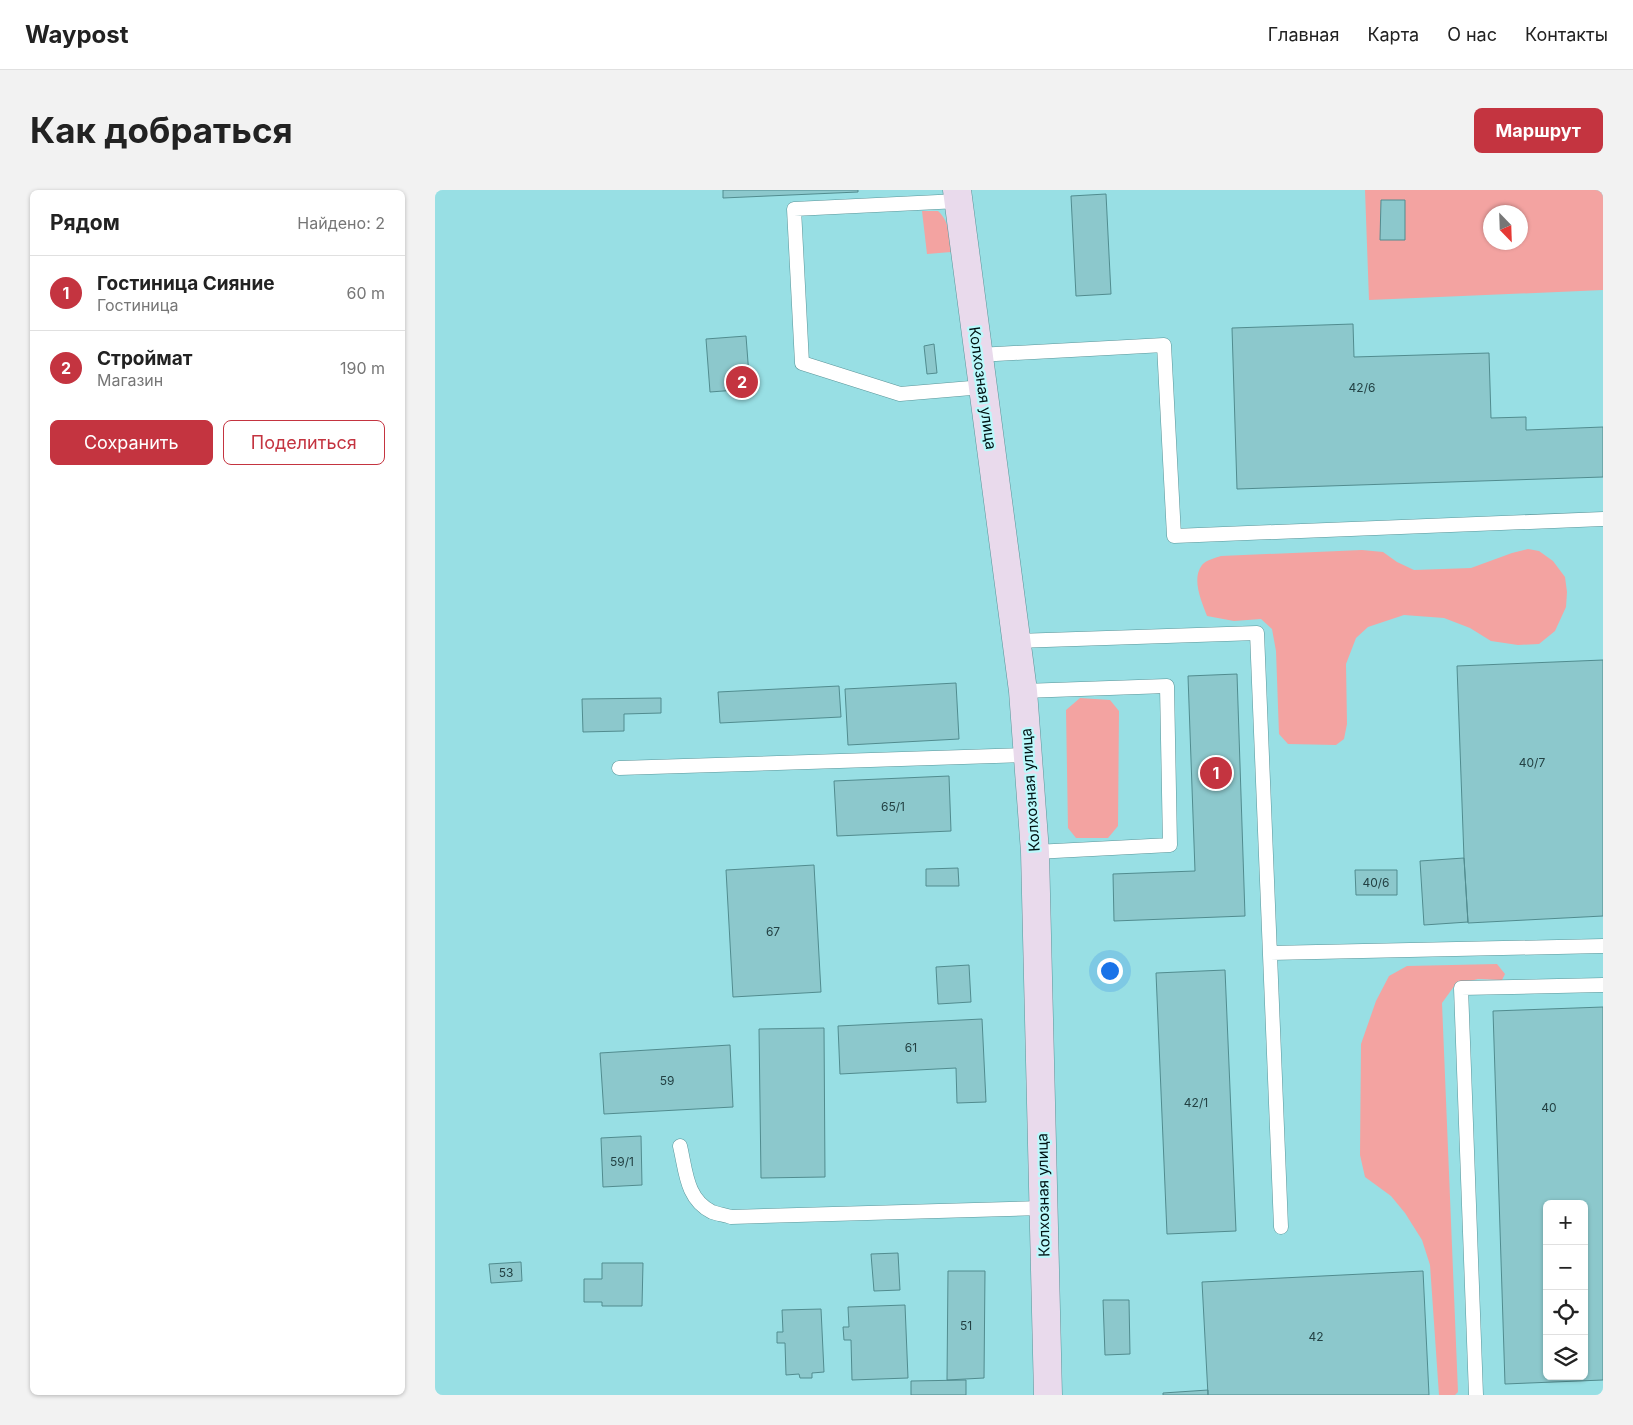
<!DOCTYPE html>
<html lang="ru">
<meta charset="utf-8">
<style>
:root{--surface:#fff;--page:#f2f2f2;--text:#222;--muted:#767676;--line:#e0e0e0;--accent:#c43440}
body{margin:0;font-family:Inter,sans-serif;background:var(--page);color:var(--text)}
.controls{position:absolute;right:15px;bottom:15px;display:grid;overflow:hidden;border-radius:8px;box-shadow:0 1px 4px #0004}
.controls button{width:45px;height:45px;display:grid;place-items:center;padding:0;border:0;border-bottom:1px solid var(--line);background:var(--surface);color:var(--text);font:25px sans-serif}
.compass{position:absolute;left:1048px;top:15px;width:45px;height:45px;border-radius:50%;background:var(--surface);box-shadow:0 1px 4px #0004;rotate:157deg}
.you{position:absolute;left:674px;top:780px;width:18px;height:18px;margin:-12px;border:4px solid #fff;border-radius:50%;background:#1a73e8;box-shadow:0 0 0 8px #1a73e833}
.badge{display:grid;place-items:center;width:32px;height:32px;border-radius:50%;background:var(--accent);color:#fff;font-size:16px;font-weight:700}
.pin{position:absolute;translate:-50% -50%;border:2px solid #fff;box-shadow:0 1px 5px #0006}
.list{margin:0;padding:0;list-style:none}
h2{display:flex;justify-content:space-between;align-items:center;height:65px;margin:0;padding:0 20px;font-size:21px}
h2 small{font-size:16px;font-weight:400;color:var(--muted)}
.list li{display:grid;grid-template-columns:32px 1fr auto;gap:15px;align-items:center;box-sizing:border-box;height:75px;padding:0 20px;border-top:1px solid var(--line)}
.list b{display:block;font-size:19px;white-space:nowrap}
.list p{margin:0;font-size:16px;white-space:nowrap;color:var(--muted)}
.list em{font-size:16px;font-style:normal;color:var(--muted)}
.actions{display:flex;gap:10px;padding:15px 20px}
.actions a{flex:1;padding:11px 0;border:1px solid var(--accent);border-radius:8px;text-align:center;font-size:18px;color:var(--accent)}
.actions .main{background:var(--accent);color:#fff}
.icon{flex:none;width:28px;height:28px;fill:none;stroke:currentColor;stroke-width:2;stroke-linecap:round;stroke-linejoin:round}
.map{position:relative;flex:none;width:1168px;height:1205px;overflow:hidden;border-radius:8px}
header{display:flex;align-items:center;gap:30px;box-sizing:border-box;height:70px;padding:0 25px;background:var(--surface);border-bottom:1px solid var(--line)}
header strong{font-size:24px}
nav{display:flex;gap:28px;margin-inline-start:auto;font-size:18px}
.intro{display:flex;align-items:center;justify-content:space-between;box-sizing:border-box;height:120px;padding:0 30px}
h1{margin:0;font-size:35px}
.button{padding:12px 22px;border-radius:8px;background:var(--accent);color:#fff;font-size:18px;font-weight:700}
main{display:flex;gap:30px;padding:0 30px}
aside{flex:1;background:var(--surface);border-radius:8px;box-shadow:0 1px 4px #0004}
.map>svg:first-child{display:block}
</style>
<header>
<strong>Waypost</strong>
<nav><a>Главная</a><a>Карта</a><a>О нас</a><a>Контакты</a></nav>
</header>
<div class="intro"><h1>Как добраться</h1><a class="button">Маршрут</a></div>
<main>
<aside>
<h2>Рядом<small>Найдено: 2</small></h2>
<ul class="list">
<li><span class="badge">1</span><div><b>Гостиница Сияние</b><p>Гостиница</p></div><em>60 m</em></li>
<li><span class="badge">2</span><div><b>Строймат</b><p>Магазин</p></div><em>190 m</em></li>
</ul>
<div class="actions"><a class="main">Сохранить</a><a>Поделиться</a></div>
</aside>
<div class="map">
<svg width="1168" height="1205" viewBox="0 0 1168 1205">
<rect width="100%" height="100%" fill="#aeebef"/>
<path fill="#98dfe4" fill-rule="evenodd" d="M 0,0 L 512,0 L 575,497 L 585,627 L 602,1205 L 0,1205 Z
M 529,0 L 1168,0 L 1168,1205 L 627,1205 L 618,1009 L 610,607 L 606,549 ZM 1056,22 L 1086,22 L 1086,52 L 1056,52 ZM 1112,1014 L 1149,1014 L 1149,1186 L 1112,1186 Z"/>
<path fill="#f3a3a1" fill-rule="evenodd" d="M 930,0 L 1168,0 L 1168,100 L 934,110 ZM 1056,22 L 1086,22 L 1086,52 L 1056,52 Z
M 487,21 L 503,21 C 515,32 514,46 516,62 L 492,64 Z
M 1093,359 L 1104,361 L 1118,371 L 1130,387 L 1132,402 L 1131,417 L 1120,441 L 1104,454 L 1083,455 L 1056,451 L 1035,438 L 1009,428 L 969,425 L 933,437 L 921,448 L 911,474 L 912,534 L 909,549 L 901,555 L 853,554 L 844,544 L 841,461 L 837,439 L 826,429 L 799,431 L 772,426 C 767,412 756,389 767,375 C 771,370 780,368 786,366 L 927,360 L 948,362 L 962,372 L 979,380 L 1036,378 L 1077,363 Z
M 645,508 L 675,510 L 684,521 L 683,636 L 673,648 L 641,648 L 633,638 L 631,520 Z
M 1062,774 L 1070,784 L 1067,790 L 1043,789 L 1020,795 L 1007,813 L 1023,1202 L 1020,1205 L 1004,1205 L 995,1075 L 987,1050 L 970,1023 L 956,1006 L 930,987 L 925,965 L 926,854 L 941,811 L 954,786 L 972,776 Z"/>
<path fill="#8cc8cc" stroke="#518c8f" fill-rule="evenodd" d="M 288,0 L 423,0 L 423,2 L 288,8 Z
M 671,4 L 676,104 L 641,106 L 636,6 Z
M 946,10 L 970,10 L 970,50 L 945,50 Z
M 918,134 L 919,167 L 1054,163 L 1056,228 L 1091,227 L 1091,240 L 1168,237 L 1168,287 L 802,299 L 797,138 Z
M 311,146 L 315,199 L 275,202 L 271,149 Z
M 499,154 L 502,183 L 492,184 L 489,156 Z
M 1168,470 L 1168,726 L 1033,733 L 1029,668 L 1022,476 Z
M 802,484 L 810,726 L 679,731 L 678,684 L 760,681 L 753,486 Z
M 521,493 L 524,549 L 413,555 L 410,499 Z
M 404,496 L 406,527 L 285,533 L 283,502 Z
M 226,508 L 226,523 L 189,524 L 189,541 L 148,542 L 147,509 Z
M 514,586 L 516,641 L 402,646 L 399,591 Z
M 1029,668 L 1033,732 L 989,735 L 985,671 Z
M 379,675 L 386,802 L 298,807 L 291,680 Z
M 523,678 L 524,696 L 491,696 L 491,679 Z
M 920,680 L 962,680 L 962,705 L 921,705 Z
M 534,775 L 536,812 L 503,814 L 501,777 Z
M 790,780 L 801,1041 L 732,1044 L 721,783 Z
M 1168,817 L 1168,1190 L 1070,1194 L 1058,821 ZM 1112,1014 L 1149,1014 L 1149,1186 L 1112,1186 Z
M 547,829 L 551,912 L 522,913 L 521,878 L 405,884 L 403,836 Z
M 389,838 L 390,987 L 326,988 L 324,839 Z
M 295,855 L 298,917 L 169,924 L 165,863 Z
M 206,946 L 207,995 L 168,997 L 166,948 Z
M 463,1063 L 465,1100 L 439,1101 L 436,1064 Z
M 86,1072 L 87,1091 L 56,1093 L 54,1074 Z
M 167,1073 L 208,1073 L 207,1116 L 167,1116 L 167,1112 L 149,1112 L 149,1089 L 167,1089 Z
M 513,1081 L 550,1081 L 549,1188 L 512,1190 Z
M 988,1081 L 994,1205 L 773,1205 L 767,1092 Z
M 668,1110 L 694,1110 L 695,1164 L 670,1165 Z
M 470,1115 L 473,1188 L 417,1190 L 416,1150 L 409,1150 L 408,1137 L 414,1137 L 413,1117 Z
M 386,1119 L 389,1182 L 377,1183 L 377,1188 L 365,1188 L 364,1184 L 351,1185 L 350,1153 L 342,1153 L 342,1142 L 348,1142 L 347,1120 Z
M 531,1190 L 531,1205 L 476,1205 L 476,1191 Z
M 773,1200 L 773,1205 L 728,1205 L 728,1203 Z"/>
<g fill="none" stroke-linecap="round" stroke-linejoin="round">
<g stroke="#5a9599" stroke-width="15">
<path id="lane" d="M 524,11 L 359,19 L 367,173 L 465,204 L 548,197
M 543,165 L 729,155 L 739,346 L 1168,329
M 581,451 L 822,443 L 846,1037
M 588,501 L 732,496 L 735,655 L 600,662
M 184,578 L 594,565
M 835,763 L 1168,756
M 245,956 C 251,981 251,1009 277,1022 C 283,1024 290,1025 296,1027 L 608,1018
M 1041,1205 L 1026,798 L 1168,795"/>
</g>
<g stroke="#5a9599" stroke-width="29">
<path id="secondary" d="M 522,0 L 588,501 L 600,662 L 613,1205"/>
</g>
<use href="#lane" stroke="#fff" stroke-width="14"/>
<use href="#secondary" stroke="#e9daec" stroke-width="28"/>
</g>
<g text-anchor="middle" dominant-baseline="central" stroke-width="4.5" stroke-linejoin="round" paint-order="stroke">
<g font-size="12" fill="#234143">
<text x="927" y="197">42/6</text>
<text x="1097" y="572">40/7</text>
<text x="458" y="616">65/1</text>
<text x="941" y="692">40/6</text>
<text x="338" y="741">67</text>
<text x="476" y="857">61</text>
<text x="232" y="890">59</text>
<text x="761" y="912">42/1</text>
<text x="1114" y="917">40</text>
<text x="187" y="971">59/1</text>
<text x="71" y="1082">53</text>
<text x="531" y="1135">51</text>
<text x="881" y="1146">42</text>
</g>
<g font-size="15" fill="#001415" stroke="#bbf9fc">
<text transform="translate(548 198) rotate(82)">Колхозная улица</text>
<text transform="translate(595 600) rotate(-94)">Колхозная улица</text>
<text transform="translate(608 1005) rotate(-91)">Колхозная улица</text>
</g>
</g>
</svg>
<div class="controls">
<button>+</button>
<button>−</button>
<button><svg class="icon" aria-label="locate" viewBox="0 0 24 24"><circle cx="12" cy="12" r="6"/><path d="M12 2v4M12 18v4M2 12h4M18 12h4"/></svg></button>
<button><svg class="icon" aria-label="layers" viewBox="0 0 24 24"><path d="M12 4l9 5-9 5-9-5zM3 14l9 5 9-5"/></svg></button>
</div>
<svg class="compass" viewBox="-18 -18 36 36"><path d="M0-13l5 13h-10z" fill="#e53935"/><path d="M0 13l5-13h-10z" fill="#767676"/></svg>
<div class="you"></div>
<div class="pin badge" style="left:781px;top:583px">1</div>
<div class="pin badge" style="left:307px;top:192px">2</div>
</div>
</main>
